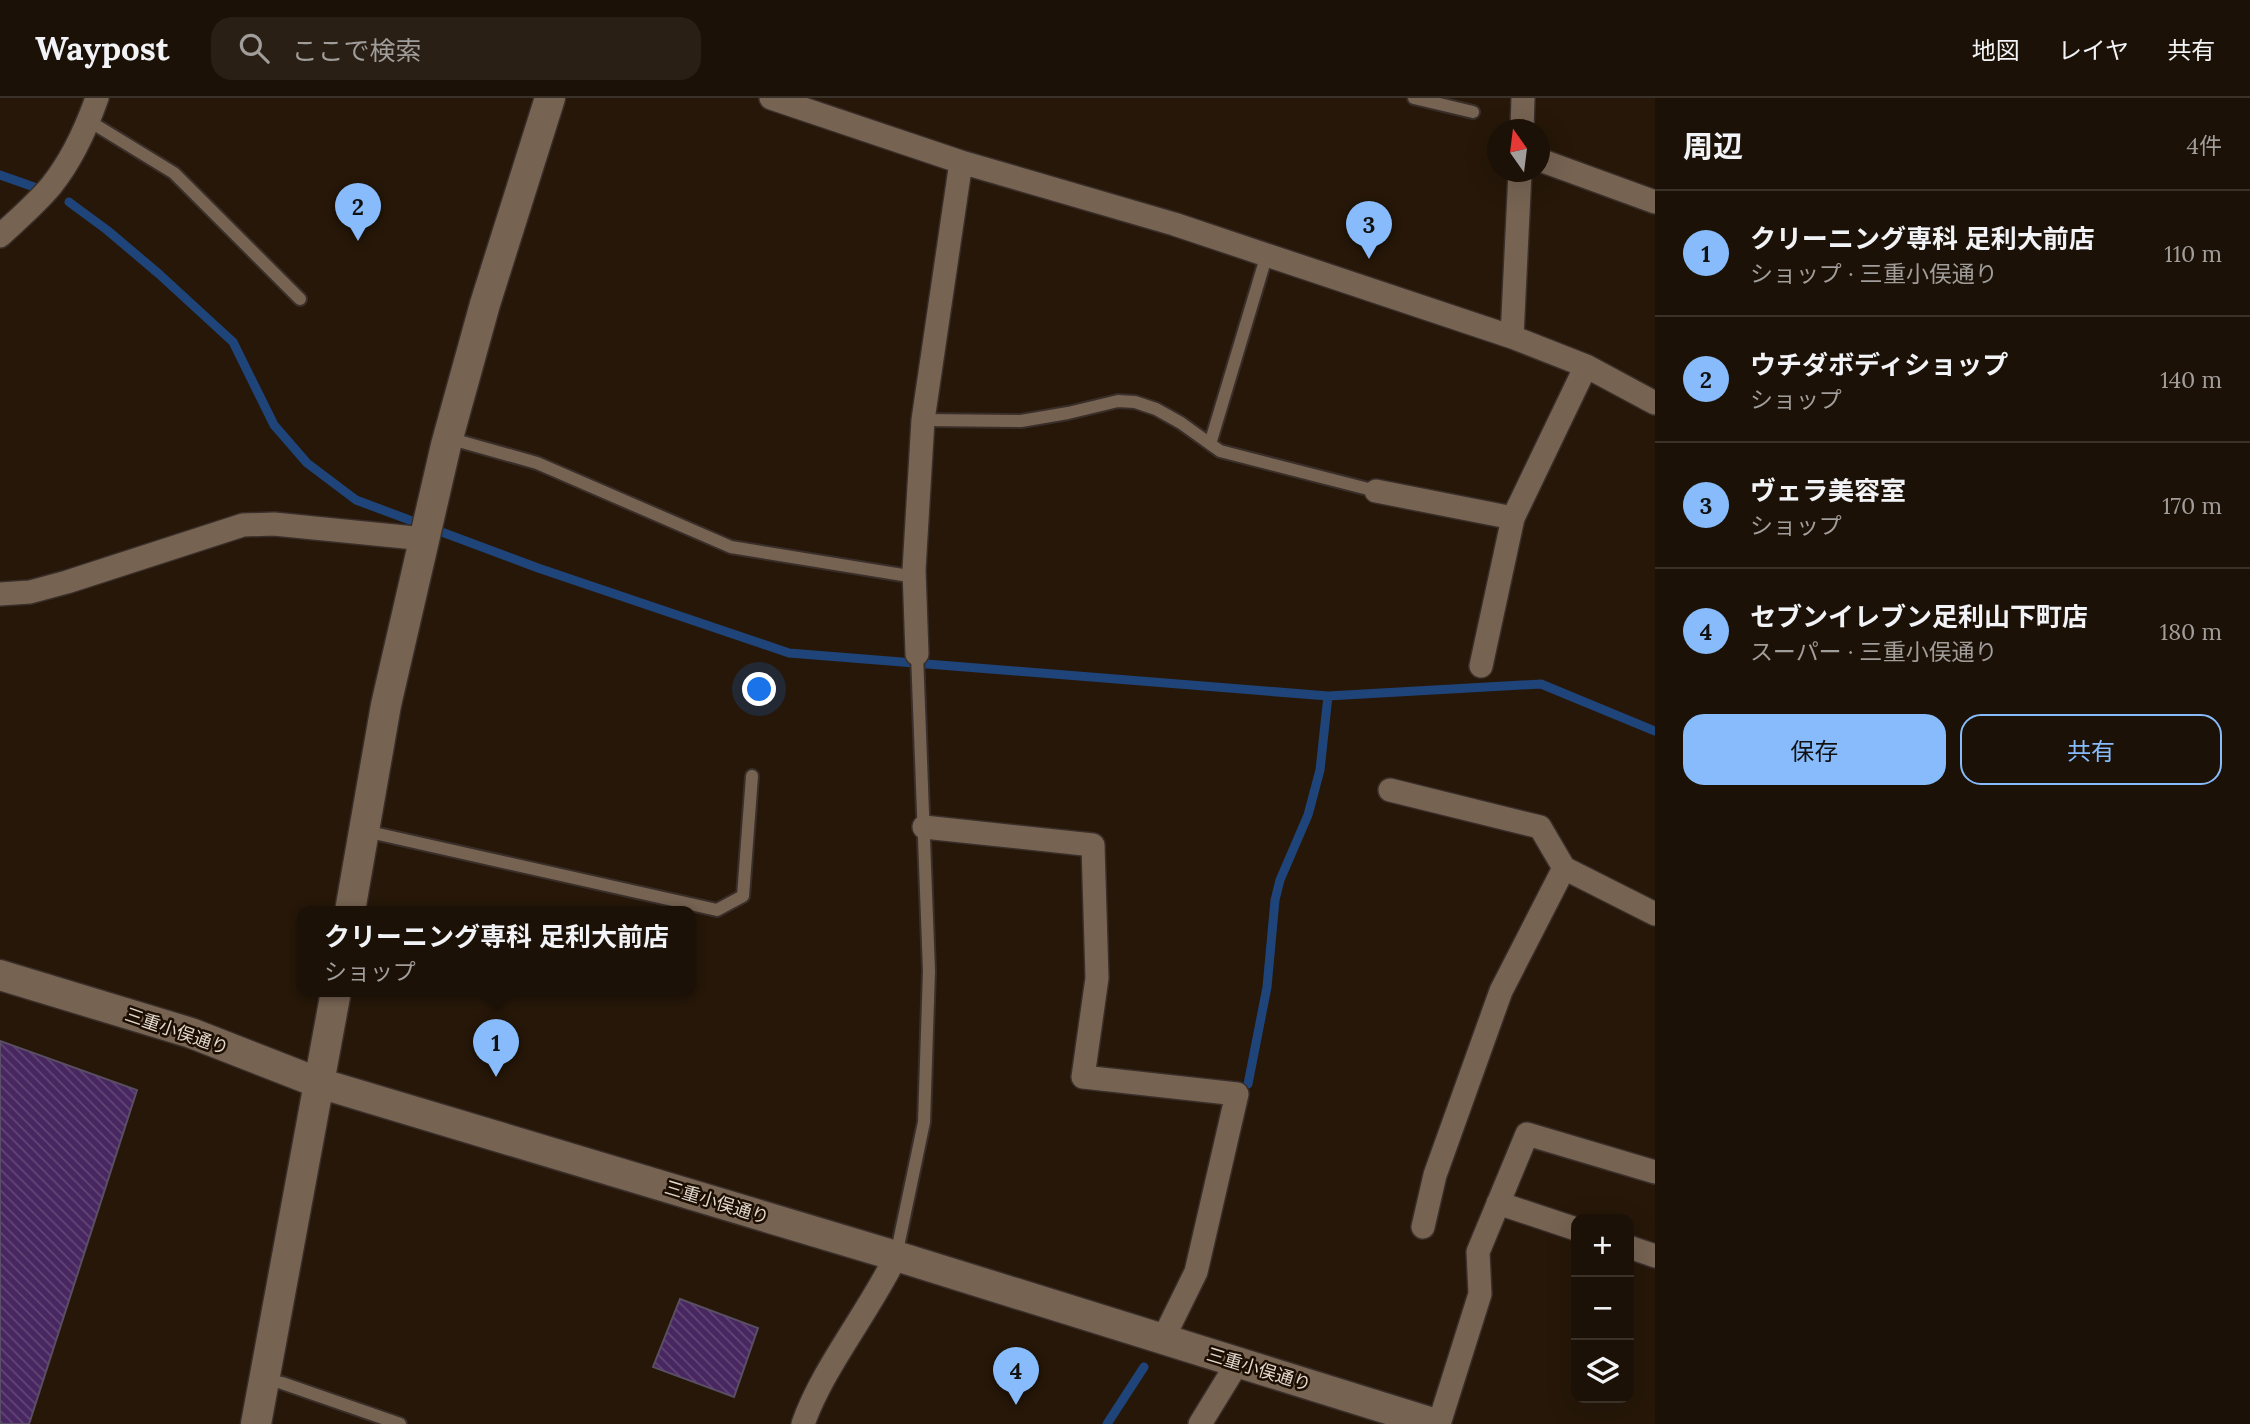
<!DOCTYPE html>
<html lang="ja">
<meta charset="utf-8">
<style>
:root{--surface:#1c1106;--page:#291f14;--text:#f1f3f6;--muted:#a09d9b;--line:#3a3128;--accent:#87bbfb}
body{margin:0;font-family:Lora,"Noto Sans JP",serif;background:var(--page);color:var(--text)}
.controls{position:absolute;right:21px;bottom:21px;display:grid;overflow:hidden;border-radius:14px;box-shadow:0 7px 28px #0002}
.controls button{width:63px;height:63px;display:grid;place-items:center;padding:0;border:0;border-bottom:2px solid var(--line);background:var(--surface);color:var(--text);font:35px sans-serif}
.compass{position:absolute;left:1487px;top:21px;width:63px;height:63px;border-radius:50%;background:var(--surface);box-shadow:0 7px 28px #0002;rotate:346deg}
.you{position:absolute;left:760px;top:592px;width:24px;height:24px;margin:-18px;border:5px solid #fff;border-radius:50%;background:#1a73e8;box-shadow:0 0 0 10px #1a73e833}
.badge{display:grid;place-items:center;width:46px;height:46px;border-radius:50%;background:var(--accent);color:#111;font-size:23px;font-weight:700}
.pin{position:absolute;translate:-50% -58px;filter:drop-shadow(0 2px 4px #0008)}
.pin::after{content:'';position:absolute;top:37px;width:24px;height:21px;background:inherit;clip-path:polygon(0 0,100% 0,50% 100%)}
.popup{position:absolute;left:297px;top:808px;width:399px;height:91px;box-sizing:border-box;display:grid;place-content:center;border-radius:14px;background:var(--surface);filter:drop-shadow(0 2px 5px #0005);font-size:23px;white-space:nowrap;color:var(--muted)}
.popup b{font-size:26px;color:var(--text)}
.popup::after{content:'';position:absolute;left:50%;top:100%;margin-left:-14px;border:14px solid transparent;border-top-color:var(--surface)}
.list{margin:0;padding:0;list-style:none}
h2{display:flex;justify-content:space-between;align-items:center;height:91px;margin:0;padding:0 28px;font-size:30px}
h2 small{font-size:23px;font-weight:400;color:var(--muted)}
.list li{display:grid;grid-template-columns:46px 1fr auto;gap:21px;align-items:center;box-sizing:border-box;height:126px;padding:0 28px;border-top:2px solid var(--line)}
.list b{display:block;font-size:26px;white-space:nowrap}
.list p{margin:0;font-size:23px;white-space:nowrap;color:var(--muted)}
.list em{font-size:23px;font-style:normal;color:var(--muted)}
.actions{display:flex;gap:14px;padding:21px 28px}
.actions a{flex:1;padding:16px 0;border:2px solid var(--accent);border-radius:21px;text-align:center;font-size:24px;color:var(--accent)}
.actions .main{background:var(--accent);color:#111}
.icon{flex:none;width:38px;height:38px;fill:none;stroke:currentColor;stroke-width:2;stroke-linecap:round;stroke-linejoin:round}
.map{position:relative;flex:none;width:1655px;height:1326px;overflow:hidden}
header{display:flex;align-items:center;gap:42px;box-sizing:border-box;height:98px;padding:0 35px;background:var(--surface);border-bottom:2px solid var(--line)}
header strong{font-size:33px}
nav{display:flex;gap:38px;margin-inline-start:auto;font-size:24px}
.search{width:490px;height:63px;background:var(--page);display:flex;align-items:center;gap:18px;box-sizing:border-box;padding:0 24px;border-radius:21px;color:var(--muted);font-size:26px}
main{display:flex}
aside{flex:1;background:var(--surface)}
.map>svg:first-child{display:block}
</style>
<header>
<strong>Waypost</strong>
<div class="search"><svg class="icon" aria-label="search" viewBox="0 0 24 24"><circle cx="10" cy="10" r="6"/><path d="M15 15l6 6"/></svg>ここで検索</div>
<nav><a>地図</a><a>レイヤ</a><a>共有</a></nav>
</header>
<main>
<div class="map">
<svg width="1655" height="1326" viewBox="0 0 1655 1326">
<defs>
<pattern id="building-back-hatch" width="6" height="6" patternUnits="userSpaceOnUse" patternTransform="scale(1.75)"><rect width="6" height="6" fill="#482761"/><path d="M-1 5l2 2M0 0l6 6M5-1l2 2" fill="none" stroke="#624676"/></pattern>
</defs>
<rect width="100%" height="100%" fill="#261708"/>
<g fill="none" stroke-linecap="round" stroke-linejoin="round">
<path stroke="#1e447a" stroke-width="9" d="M 0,77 L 34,89
M 69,104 L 107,132 L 159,176 L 233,244 L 274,327 L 307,365 L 356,402 L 538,470 L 789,555 L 1328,598 L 1541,586 L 1655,633
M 1248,986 L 1267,889 L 1275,802 L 1280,782 L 1308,717 L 1320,672 L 1328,598
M 1107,1326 L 1144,1269"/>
</g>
<path fill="url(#building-back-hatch)" stroke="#594e63" stroke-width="2" d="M 0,943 L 137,992 L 29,1326 L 0,1326 Z
M 680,1201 L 758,1230 L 734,1299 L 653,1269 Z"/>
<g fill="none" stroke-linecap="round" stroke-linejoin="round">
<g stroke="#392e29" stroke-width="16">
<path id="service" d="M 1414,0 L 1473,14
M 89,23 L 174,75 L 300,201
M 923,322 L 1021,323 L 1068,315 L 1118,303 L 1135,304 L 1156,311 L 1181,325 L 1220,353 L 1376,393
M 448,340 L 537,365 L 731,449 L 915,479
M 1210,346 L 1267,156
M 365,733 L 717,812 L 743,798 L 752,678
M 896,1158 L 924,1024 L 929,873 L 917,556
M 264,1281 L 282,1285 L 400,1326"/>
</g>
<g stroke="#392e29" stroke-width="26">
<path id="minor" d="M 771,0 L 961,64 L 1174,126 L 1512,239 L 1586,268 L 1655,305
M 1522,32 L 1523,0
M 1540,62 L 1655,104
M 0,138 C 17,122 36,106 51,88 C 72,62 86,31 97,0
M 1512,239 L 1520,74
M 1376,393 L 1513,420
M 0,496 L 30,494 L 67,484 L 243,427 L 274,426 L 425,441
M 917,556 L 914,472 L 923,322 L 961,64
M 1481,568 L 1513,420 L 1586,268
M 1390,692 L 1540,729 L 1564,770
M 924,729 L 1093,747 L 1097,880 L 1083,979 L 1237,996 L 1196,1174 L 1163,1241
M 1498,1105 L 1576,1131
M 1423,1129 L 1435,1077 L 1501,893 L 1564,770 L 1655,816
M 1629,1149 L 1655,1158
M 803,1326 C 823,1269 869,1214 896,1158
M 1200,1326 L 1238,1264
M 1439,1326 L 1480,1196 L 1478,1154 L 1527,1036 L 1655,1074"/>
</g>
<g stroke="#392e29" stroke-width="33">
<path id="tertiary" d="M 350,813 L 386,607 L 446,347 L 485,206 L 550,0
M 0,877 L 191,935 L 319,985 L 896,1158 L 1436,1326
M 256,1326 L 336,893"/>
</g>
<use href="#service" stroke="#766352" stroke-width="12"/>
<use href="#minor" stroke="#766352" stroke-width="23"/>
<use href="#tertiary" stroke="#766352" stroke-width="30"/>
</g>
<g text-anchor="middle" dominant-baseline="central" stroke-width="5" stroke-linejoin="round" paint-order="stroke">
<g font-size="18" fill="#e2d8ce" stroke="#1d0e02">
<text transform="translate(177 933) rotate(19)">三重小俣通り</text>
<text transform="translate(717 1104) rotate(17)">三重小俣通り</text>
<text transform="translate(1259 1271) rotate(17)">三重小俣通り</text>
</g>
</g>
</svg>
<div class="controls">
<button>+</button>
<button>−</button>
<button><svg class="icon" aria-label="layers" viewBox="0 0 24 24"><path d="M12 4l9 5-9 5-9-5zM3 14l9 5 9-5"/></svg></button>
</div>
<svg class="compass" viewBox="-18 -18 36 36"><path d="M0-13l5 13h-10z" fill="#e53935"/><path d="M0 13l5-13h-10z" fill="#a09d9b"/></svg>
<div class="you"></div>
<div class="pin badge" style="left:496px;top:979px">1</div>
<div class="popup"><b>クリーニング専科 足利大前店</b>ショップ</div>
<div class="pin badge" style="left:358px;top:143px">2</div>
<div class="pin badge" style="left:1369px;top:161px">3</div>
<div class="pin badge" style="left:1016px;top:1307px">4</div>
</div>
<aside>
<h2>周辺<small>4件</small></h2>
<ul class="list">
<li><span class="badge">1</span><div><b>クリーニング専科 足利大前店</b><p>ショップ · 三重小俣通り</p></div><em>110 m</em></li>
<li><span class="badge">2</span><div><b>ウチダボディショップ</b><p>ショップ</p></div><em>140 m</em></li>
<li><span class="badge">3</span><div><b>ヴェラ美容室</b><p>ショップ</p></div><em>170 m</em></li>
<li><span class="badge">4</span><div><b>セブンイレブン足利山下町店</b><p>スーパー · 三重小俣通り</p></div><em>180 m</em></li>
</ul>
<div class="actions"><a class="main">保存</a><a>共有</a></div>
</aside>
</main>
